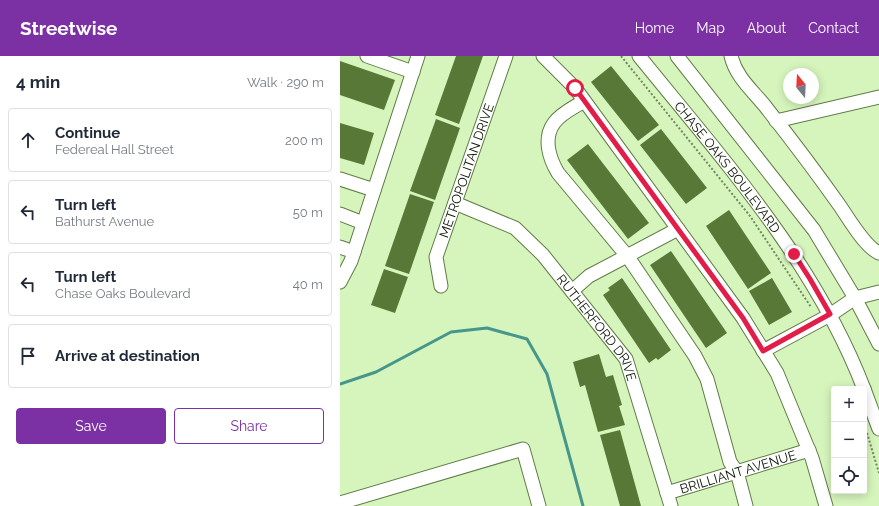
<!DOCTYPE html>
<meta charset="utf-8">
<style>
:root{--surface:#fff;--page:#f2f2f3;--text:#1f2937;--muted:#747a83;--line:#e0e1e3;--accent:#7b31a4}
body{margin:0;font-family:Raleway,sans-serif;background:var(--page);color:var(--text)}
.controls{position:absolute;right:12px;bottom:12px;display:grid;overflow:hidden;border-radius:4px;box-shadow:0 2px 10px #0003}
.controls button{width:36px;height:36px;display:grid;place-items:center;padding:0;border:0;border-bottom:1px solid var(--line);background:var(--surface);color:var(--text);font:20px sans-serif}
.compass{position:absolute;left:443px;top:12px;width:36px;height:36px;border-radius:50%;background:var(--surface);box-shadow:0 2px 10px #0003;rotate:342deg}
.stop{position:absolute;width:12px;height:12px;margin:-9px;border:3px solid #e11d48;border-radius:50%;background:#fff}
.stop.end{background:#e11d48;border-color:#fff;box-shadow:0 1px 4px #0008}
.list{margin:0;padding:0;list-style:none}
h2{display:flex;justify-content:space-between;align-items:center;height:52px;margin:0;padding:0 16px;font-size:17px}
h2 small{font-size:13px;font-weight:400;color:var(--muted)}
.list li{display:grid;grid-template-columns:26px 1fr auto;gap:12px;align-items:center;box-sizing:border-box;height:64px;margin:0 8px 8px;padding:0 8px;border:1px solid var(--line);border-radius:4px}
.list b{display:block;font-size:15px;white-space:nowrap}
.list p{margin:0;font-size:13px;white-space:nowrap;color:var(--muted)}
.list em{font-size:13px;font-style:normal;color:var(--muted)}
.actions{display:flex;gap:8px;padding:12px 16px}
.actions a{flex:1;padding:9px 0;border:1px solid var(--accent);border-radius:4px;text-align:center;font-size:14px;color:var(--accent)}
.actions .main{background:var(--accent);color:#fff}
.icon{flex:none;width:22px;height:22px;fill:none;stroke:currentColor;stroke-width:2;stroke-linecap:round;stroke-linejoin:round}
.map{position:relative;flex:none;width:539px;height:450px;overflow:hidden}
header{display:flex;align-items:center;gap:24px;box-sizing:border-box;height:56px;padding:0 20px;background:var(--accent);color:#fff}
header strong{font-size:19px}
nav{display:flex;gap:22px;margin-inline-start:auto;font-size:14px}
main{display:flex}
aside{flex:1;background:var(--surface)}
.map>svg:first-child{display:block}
</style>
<header>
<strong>Streetwise</strong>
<nav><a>Home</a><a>Map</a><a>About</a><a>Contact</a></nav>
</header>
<main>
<aside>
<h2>4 min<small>Walk · 290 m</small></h2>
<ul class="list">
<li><svg class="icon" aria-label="ahead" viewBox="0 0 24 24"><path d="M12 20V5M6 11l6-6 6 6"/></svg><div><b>Continue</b><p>Federeal Hall Street</p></div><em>200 m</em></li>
<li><svg class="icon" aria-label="left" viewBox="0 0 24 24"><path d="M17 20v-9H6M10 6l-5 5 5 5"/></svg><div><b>Turn left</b><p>Bathurst Avenue</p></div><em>50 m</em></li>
<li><svg class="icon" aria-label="left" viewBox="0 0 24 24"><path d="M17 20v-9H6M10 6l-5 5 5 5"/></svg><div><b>Turn left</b><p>Chase Oaks Boulevard</p></div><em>40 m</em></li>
<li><svg class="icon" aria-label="arrive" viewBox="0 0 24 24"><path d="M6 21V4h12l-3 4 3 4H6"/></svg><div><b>Arrive at destination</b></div></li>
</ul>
<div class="actions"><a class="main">Save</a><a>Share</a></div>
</aside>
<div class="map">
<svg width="539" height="450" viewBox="0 0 539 450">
<rect width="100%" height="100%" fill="#d6f5bc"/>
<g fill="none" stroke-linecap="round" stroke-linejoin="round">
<path stroke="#46968c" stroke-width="3" d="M 0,328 L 36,316 L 111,276 L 147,272 L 187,283 L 207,318 L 243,450"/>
</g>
<path fill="#587837" d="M 116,0 L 143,0 L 119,68 L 95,59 Z
M 0,5 L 55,24 L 44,54 L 0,39 Z
M 271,10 L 319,69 L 298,85 L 251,26 Z
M 96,63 L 120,72 L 95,144 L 70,135 Z
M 0,67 L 34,77 L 24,109 L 0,102 Z
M 321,73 L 367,132 L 346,148 L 300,89 Z
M 248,88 L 309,167 L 288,183 L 227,104 Z
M 70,138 L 94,146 L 69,218 L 45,210 Z
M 389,154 L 431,217 L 408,233 L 366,170 Z
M 331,195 L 387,277 L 366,292 L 310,209 Z
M 44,213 L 68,221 L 55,257 L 31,249 Z
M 282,222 L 331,294 L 318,304 L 316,302 L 309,307 L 263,239 L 270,234 L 268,232 Z
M 432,222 L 452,256 L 429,269 L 409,235 Z
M 259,298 L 266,321 L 273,319 L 282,349 L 279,350 L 285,369 L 258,376 L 245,329 L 240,331 L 233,306 Z
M 280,374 L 301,450 L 280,450 L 260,379 Z"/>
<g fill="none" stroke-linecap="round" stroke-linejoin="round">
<g stroke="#617b47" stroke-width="15">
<g id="minor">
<path d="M 27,0 L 73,16"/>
<path d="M 203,0 L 235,32 L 403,262 L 437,317 L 472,402 L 486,450"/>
<path id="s1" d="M 299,0 C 384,105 475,205 524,333"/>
<path d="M 337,0 L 474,174 L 515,242 L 539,288"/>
<path d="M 391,0 C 396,21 412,34 425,50 C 451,83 476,116 500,150 C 509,163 525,191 539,197"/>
<path d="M 244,45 C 235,51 221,57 214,67 C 203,82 209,102 218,117 L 288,201 L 355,300 L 367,323 L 390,406 L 397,416 L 406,450"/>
<path d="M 436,65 L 539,41"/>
<path d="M 0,123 L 34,134"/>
<path id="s2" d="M 115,147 L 175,172 L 203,199 L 286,303 L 331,450"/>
<path d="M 0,158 L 23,167"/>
<path d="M 0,191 L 14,196"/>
<path d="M 0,226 L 11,205 L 78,0"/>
<path id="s3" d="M 101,230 L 96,201 L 166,0"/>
<path d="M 232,235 L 249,220 L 338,173"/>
<path d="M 423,295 L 490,259 L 515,242 L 539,236"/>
<path d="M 524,333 L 539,373"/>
<path id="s4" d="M 327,437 L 469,394"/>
<path d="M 0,447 L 183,393 L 199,450"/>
</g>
</g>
<path stroke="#728661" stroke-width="2" stroke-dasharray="2 2" stroke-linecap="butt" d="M 281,0 L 410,160 L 471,251
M 527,377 L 539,417"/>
<use href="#minor" stroke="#fff" stroke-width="13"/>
</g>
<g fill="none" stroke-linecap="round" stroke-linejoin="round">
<path stroke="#e11d48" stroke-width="5" d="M 235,32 L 403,262 L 423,295 L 490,258 L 470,223 L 454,198"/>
</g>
<g text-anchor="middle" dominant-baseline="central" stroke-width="3.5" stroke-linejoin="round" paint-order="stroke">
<g font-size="13" fill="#0b1503" stroke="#fff">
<text stroke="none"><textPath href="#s1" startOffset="142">CHASE OAKS BOULEVARD</textPath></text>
<text stroke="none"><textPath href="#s3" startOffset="121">METROPOLITAN DRIVE</textPath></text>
<text stroke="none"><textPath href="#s2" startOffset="195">RUTHERFORD DRIVE</textPath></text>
<text stroke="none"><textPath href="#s4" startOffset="74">BRILLIANT AVENUE</textPath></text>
</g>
</g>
</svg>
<div class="controls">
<button>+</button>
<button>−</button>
<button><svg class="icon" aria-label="locate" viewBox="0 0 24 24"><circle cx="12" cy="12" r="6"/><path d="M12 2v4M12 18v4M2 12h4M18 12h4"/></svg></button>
</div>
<svg class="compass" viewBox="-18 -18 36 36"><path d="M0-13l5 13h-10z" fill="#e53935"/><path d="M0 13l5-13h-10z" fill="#747a83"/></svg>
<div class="stop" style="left:235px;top:32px"></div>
<div class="stop end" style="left:454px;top:198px"></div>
</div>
</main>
